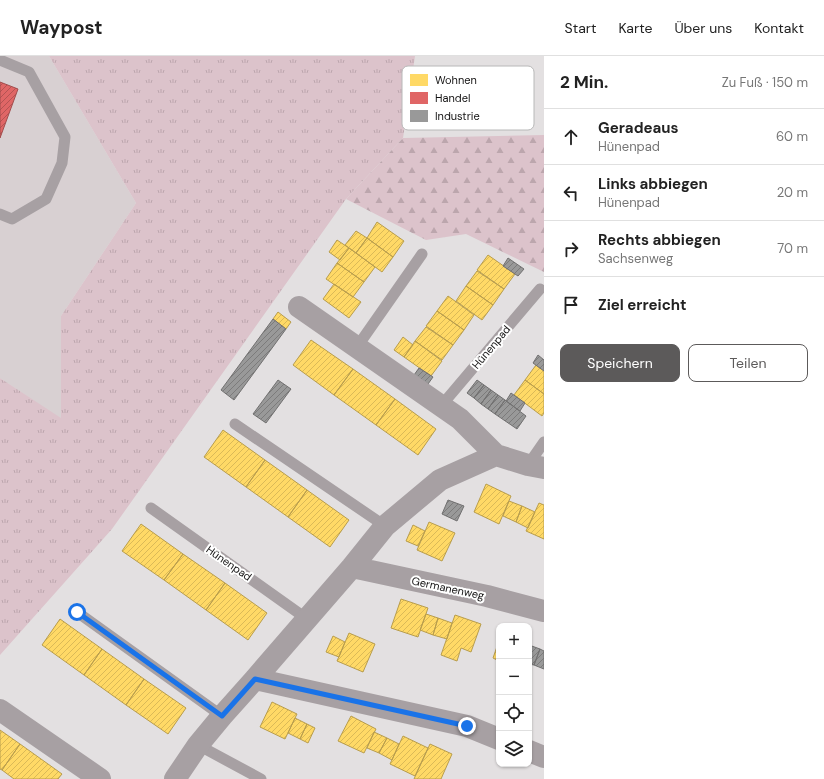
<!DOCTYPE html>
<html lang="de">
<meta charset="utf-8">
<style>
:root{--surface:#fff;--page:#f6f6f6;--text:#222;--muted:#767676;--line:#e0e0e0;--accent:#5c5a5a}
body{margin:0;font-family:"DM Sans",sans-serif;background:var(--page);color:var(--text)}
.controls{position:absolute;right:12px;bottom:12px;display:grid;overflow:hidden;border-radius:8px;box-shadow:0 1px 3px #0004}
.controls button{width:36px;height:36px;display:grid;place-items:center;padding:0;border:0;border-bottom:1px solid var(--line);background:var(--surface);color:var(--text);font:20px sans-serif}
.stop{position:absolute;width:12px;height:12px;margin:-9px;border:3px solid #1a73e8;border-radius:50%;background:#fff}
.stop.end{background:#1a73e8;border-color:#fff;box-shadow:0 1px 4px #0008}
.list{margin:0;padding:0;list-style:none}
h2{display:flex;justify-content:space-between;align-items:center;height:52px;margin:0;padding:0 16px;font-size:17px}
h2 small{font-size:13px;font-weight:400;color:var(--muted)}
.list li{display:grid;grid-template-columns:26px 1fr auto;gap:12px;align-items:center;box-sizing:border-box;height:56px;padding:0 16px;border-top:1px solid var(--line)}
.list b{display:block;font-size:15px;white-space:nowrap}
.list p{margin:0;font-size:13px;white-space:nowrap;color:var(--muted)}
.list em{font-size:13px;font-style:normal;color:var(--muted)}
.actions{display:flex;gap:8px;padding:12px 16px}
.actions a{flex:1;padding:9px 0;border:1px solid var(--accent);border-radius:8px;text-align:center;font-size:14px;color:var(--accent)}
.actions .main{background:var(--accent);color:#fff}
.icon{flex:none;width:22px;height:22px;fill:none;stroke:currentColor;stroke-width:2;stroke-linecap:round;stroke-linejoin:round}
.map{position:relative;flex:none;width:544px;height:723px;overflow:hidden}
header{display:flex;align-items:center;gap:24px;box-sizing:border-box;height:56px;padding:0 20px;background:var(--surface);border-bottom:1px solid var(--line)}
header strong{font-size:19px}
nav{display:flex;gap:22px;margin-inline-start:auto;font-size:14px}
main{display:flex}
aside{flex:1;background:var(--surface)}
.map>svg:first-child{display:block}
</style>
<header>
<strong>Waypost</strong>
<nav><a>Start</a><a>Karte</a><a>Über uns</a><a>Kontakt</a></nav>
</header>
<main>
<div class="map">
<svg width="544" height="723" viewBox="0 0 544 723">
<defs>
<pattern id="grass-tufts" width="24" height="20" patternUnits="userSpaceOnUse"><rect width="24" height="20" fill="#dcc3cb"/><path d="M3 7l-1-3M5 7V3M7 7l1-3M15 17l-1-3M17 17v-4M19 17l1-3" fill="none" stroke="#bca6ad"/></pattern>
<pattern id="forest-firs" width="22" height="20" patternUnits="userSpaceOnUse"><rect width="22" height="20" fill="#dcc3cb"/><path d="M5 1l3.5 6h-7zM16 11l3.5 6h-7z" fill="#bca6ad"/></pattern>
<pattern id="homes-hatch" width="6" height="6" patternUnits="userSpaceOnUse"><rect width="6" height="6" fill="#ffd966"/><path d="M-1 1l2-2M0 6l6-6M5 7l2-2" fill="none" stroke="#dab957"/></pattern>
<pattern id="shops-hatch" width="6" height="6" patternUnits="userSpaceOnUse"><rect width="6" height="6" fill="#e06666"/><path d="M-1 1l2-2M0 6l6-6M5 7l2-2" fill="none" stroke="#b45353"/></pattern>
<pattern id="industry-hatch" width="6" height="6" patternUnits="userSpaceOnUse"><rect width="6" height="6" fill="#999"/><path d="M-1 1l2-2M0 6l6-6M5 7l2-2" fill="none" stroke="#7c7b7b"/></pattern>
</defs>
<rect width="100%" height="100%" fill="#e3e0e1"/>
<path fill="#d8d0d2" d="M 0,0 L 49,0 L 136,147 L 61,260 L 61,363 L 0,322 Z"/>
<path fill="url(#grass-tufts)" d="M 49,0 L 415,0 L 403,82 L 346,143 L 112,473 L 0,599 L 0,322 L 61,362 L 61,260 L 136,147 Z"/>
<path fill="url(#forest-firs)" d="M 544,79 L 544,216 L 466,178 L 426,184 L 346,143 L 403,82 Z"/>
<path fill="url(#homes-hatch)" stroke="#b89d4d" d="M 377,166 L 404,185 L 393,201 L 367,182 Z
M 356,175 L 367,182 L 356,197 L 345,189 Z
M 367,182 L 393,201 L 382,216 L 356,197 Z
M 337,184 L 349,192 L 340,204 L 329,196 Z
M 349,192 L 375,211 L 364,226 L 337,207 Z
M 488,199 L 515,218 L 504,233 L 477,214 Z
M 337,207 L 364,226 L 353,241 L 326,223 Z
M 477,215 L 504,233 L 493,249 L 466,230 Z
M 334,228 L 361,246 L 349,262 L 323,243 Z
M 466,230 L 493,249 L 482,264 L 456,245 Z
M 448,240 L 474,259 L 464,274 L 437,255 Z
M 437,255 L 464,274 L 453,289 L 426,270 Z
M 278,256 L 291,266 L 286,273 L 273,263 Z
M 426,271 L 453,289 L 442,304 L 415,285 Z
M 403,281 L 413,289 L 404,301 L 394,294 Z
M 311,284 L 353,313 L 334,339 L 293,309 Z
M 415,285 L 442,305 L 431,320 L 404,301 Z
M 536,309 L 544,315 L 544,338 L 525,324 Z
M 353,313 L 395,343 L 376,369 L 334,339 Z
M 525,324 L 544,338 L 544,357 L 542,360 L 514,339 Z
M 395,343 L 436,373 L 418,399 L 376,369 Z
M 223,374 L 265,404 L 246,431 L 204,401 Z
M 265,404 L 307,434 L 288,461 L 246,431 Z
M 486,428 L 511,440 L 499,468 L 474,456 Z
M 307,434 L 349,464 L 330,491 L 288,461 Z
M 509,445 L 522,450 L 516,466 L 503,460 Z
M 539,447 L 544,449 L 544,483 L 526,475 Z
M 522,450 L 535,456 L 528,472 L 516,466 Z
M 429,466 L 455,477 L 442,505 L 417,494 Z
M 141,468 L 183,498 L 164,524 L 122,495 Z
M 413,469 L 425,475 L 418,490 L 406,485 Z
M 183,498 L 225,527 L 206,554 L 164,524 Z
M 225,527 L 267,557 L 248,584 L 206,554 Z
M 401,543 L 428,552 L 418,581 L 391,572 Z
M 426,558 L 438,562 L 433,579 L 420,574 Z
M 455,559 L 481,568 L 471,596 L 461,592 L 457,605 L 441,599 Z
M 438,562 L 452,567 L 447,583 L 433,579 Z
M 60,563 L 102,593 L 84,619 L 42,589 Z
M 349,577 L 375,588 L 363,616 L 337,605 Z
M 333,580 L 345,586 L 339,601 L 326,596 Z
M 499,585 L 499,605 L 493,602 Z
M 102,593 L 144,623 L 126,649 L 84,619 Z
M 144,623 L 186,652 L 168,678 L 126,649 Z
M 272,646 L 297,658 L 285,683 L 260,671 Z
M 351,660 L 376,673 L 364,697 L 338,685 Z
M 295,662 L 307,668 L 300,683 L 288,677 Z
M 307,668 L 315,672 L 308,687 L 300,683 Z
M 0,674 L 20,688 L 2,714 L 0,713 Z
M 374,676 L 387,682 L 379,697 L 367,692 Z
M 403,680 L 428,692 L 415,720 L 390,708 Z
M 387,682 L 399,688 L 392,704 L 379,697 Z
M 20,688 L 62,718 L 58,723 L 14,723 L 2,714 Z
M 430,688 L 452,698 L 441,723 L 414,723 Z"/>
<path fill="url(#shops-hatch)" stroke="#a24d4d" d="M 0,26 L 18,33 L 0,82 Z"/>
<path fill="url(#industry-hatch)" stroke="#717070" d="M 508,202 L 524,213 L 518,220 L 503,210 Z
M 273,263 L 286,273 L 234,344 L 221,334 Z
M 538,299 L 544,304 L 544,315 L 533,307 Z
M 419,312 L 433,321 L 428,328 L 414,319 Z
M 278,324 L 291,333 L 266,367 L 253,358 Z
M 477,324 L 484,329 L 474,342 L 467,337 Z
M 484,329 L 491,334 L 481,348 L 474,342 Z
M 491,334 L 498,339 L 488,353 L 481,348 Z
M 511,337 L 525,347 L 520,355 L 506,345 Z
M 498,339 L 505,344 L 495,358 L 488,353 Z
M 505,344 L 526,360 L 517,373 L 495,358 Z
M 448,444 L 464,450 L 457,465 L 442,458 Z
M 529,589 L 540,593 L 534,609 L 529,608 Z
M 540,593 L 544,595 L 544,613 L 534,609 Z"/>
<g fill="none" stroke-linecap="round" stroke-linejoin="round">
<path stroke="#a7a0a3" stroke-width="11" d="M 0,4 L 29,16 L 65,81 L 62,107 L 46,143 L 12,163 L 0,158
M 357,291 L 422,198
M 441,350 L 540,233
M 235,368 L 385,470
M 528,409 L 544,386
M 151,452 L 307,563
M 77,556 L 222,660
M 198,689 L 261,723"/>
<path stroke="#a7a0a3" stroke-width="22" d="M 299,251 L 460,363 L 496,399
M 352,511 L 487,540 L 544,555
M 255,623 L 467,670 L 499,683
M 0,654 L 100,723
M 529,695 L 544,701
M 175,723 L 198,689 L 222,660 L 255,623 L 352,511 L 385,470 L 440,424 L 496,399 L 528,409 L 544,412"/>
</g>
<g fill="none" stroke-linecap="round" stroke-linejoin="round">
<path stroke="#1a73e8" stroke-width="5" d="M 77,556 L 222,660 L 255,623 L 467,670"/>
</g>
<g text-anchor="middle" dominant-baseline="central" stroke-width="4" stroke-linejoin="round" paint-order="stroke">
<g font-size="11" fill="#131212" stroke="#fff">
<text transform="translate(491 291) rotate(-50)">Hünenpad</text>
<text transform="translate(229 507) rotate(35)">Hünenpad</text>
<text transform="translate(448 532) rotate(12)">Germanenweg</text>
</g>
</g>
<rect x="402" y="10" width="132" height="64" rx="6" fill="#fff" stroke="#b8b8b8" stroke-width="1"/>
<rect x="410" y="18" width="18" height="12" fill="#ffd966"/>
<rect x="410" y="36" width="18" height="12" fill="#e06666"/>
<rect x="410" y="54" width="18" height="12" fill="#999"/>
<g font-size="11" fill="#131212">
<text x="435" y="28">Wohnen</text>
<text x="435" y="46">Handel</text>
<text x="435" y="64">Industrie</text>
</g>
</svg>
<div class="controls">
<button>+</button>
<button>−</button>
<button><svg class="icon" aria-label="locate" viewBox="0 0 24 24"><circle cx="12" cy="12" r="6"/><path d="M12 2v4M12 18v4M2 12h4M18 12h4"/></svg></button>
<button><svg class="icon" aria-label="layers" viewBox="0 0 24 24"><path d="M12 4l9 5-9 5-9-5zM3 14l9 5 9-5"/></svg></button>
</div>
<div class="stop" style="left:77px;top:556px"></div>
<div class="stop end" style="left:467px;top:670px"></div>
</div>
<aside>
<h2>2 Min.<small>Zu Fuß · 150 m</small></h2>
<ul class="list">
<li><svg class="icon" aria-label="ahead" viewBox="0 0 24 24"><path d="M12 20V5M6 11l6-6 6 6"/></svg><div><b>Geradeaus</b><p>Hünenpad</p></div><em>60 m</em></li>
<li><svg class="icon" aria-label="left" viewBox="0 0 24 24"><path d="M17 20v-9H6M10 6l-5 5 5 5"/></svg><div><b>Links abbiegen</b><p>Hünenpad</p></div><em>20 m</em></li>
<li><svg class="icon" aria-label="right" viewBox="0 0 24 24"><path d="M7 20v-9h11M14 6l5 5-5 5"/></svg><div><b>Rechts abbiegen</b><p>Sachsenweg</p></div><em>70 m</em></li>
<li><svg class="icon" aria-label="arrive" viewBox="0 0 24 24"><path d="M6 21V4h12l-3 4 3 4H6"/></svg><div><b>Ziel erreicht</b></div></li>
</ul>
<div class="actions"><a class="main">Speichern</a><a>Teilen</a></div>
</aside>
</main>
